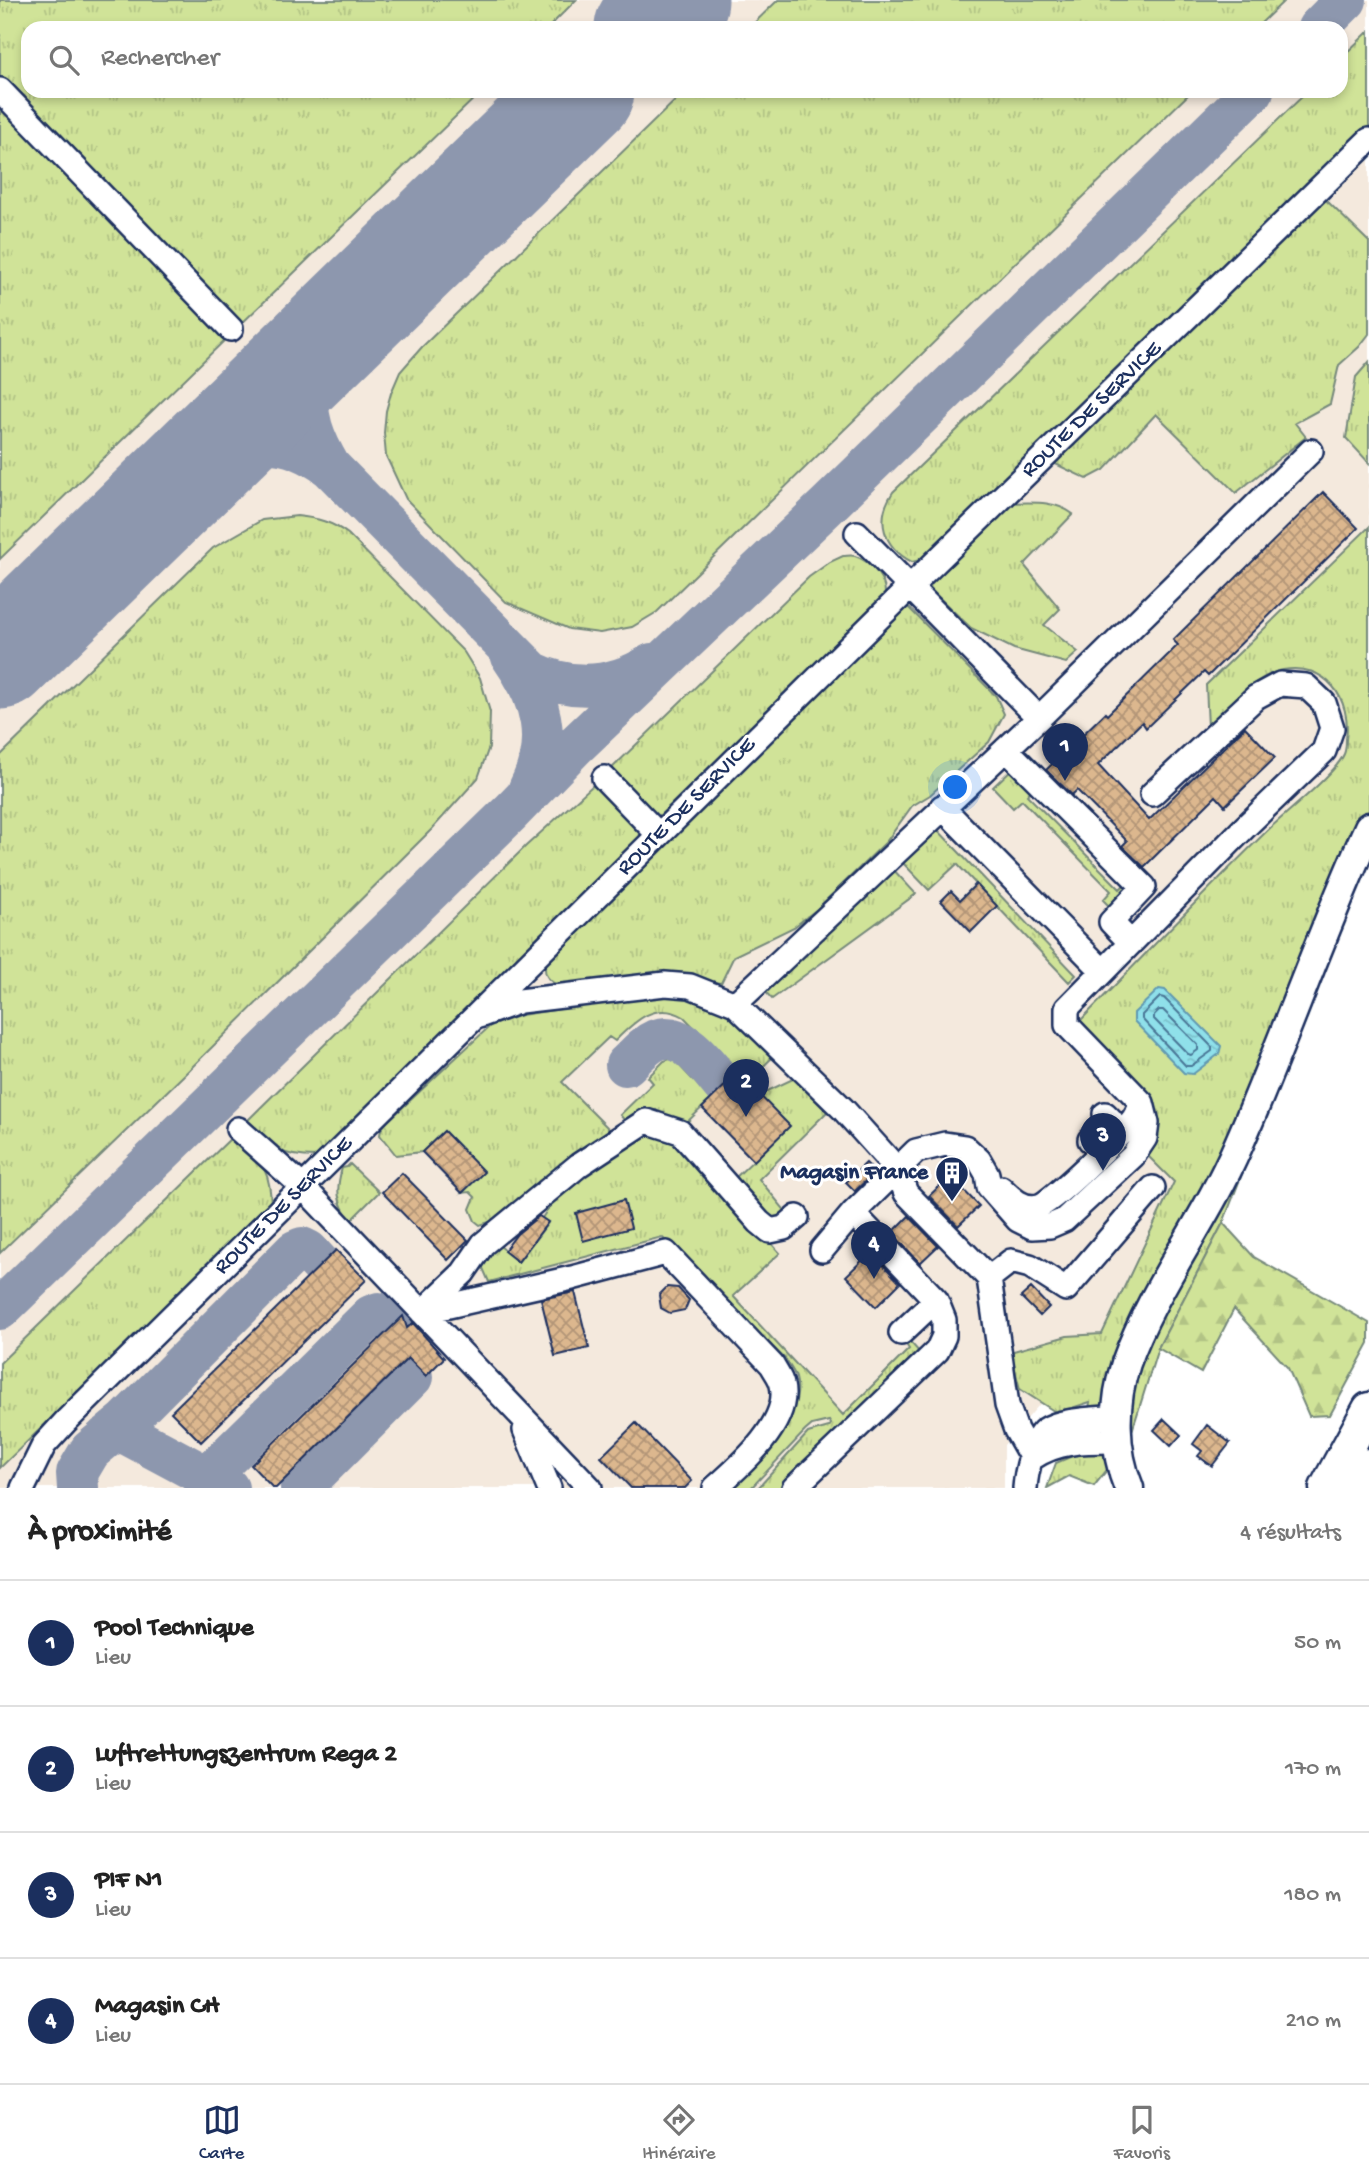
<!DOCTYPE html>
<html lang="fr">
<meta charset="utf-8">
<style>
:root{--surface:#fff;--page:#f6f6f6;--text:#222;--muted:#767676;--line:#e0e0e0;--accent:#1b2f5e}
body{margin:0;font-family:"Gochi Hand",sans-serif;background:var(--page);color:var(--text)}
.you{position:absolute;left:956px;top:788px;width:24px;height:24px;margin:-18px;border:5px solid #fff;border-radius:50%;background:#1a73e8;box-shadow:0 0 0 10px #1a73e833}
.badge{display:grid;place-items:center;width:46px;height:46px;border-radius:50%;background:var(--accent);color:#fff;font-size:23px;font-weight:700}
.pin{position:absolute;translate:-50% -58px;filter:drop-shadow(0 2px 4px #0008)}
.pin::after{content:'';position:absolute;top:37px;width:24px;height:21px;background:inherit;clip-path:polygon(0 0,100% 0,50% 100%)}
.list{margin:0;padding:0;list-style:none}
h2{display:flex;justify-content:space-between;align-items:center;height:91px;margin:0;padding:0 28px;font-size:30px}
h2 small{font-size:23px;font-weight:400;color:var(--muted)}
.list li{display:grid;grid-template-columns:46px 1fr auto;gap:21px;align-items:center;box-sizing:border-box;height:126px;padding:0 28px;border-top:2px solid var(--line)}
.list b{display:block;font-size:26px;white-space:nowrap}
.list p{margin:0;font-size:23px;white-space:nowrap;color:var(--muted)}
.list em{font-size:23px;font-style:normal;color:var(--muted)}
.icon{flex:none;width:38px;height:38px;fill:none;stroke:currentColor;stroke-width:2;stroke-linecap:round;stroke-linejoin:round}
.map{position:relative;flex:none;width:1369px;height:1488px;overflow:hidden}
.search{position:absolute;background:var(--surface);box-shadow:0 4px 10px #0003;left:21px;right:21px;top:21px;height:77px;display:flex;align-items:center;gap:18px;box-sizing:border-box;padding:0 24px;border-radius:21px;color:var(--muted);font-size:26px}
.sheet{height:595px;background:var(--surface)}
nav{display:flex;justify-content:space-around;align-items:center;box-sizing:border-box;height:98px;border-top:2px solid var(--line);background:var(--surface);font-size:19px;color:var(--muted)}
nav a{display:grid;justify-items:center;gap:4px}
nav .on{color:var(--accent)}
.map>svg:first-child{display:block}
</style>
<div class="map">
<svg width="1369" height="1488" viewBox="0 0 1369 1488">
<defs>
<pattern id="grass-tufts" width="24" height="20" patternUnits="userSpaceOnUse" patternTransform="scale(1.75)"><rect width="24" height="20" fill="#d0e398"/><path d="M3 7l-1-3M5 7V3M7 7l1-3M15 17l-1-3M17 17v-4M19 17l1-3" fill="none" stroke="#b2c385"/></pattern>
<pattern id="forest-firs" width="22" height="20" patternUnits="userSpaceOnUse" patternTransform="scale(1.75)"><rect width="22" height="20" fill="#d0e398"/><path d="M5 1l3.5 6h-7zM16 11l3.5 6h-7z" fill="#b2c385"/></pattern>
<pattern id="water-ripples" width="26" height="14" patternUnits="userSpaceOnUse" patternTransform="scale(1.75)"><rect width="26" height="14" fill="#8fe0ea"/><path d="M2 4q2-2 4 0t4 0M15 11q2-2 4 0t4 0" fill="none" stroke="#7bc0cb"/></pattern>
<pattern id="building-cross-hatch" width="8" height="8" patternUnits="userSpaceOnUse" patternTransform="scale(1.75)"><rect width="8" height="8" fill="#dcb78e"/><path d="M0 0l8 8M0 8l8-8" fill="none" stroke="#b29577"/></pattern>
</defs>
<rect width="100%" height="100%" fill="#fff"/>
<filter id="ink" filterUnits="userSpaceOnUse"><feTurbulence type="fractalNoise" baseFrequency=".0143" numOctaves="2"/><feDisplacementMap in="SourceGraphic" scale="14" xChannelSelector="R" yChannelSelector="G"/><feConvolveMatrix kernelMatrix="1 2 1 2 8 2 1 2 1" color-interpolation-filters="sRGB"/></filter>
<g filter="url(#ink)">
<path fill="#f4e9dd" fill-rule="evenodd" d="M 0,0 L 1369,0 L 1369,775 L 1101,1334 L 1004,1445 L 1004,1488 L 0,1488 ZM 28,28 L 1341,28 L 1341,91 L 28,91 Z"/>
<path fill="url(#grass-tufts)" stroke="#76897b" stroke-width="2" d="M 0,0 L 576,0 L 548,28 L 28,28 L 28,91 L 482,91 L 237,328 L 0,84 Z
M 778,0 L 1285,0 L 1256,28 L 749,28 Z
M 1369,31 L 1369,126 L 924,559 L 912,562 C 883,547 875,519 893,492 L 1308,91 L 1341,91 L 1341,58 Z
M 685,91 L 1192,91 L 657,612 L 632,627 L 600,633 L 569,629 L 506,602 L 406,499 L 386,456 L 384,433 L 386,411 L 391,393 L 400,372 L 422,347 Z
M 0,98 L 230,335 L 0,559 Z
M 1369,147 L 1369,158 L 1326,200 L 1369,242 L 1369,334 L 1359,347 L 1339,365 L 1330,404 L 1295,423 L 1306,437 L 1236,493 L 1156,414 L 1104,470 L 1087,479 L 1049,461 Z
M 1369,362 L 1369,463 L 1346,438 L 1356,377 Z
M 1004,503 C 1029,503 1053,499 1073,514 L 1024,565 L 1060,609 L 1044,625 L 1078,652 L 1066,663 L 1014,649 L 971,628 L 930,589 L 934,570 Z
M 297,516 C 317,518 332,522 348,534 L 464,652 L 480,678 L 490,712 L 489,747 L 478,778 L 432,829 L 187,1072 L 0,1253 L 0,756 L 213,548 L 262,520 Z
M 1369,527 L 1369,858 L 1355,883 L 1223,1223 L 1158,1348 L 1128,1444 L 1094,1486 L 1069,1476 L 1047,1488 L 1056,1463 L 1084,1451 L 1090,1402 L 1057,1413 L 1020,1389 L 1010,1352 L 1067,1336 L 1102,1334 L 1174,1182 L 1145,1153 L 1158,1126 L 1079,1022 C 1142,958 1204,892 1269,829 C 1286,813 1336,773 1344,754 C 1346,750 1346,743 1346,739 C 1352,699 1326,662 1283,670 C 1253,676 1228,707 1208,727 L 1206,685 Z
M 843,556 C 847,556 851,555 855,556 C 871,561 889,582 884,598 L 655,820 L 609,771 L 809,577 L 830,562 Z
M 907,606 L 996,696 L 1004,714 L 989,742 L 930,795 L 912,806 L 886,842 L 817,909 L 794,927 L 734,956 L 721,983 L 711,982 L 693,975 L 558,986 C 546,979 543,973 546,960 L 901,608 Z
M 1016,765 L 1036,785 L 1027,795 L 1120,889 L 1129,880 L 1137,888 L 1114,911 L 1103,900 L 1111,891 L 1022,800 L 1013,808 L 993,787 Z
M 592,786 L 605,789 L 638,823 L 642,834 L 632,847 L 342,1135 L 316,1157 C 279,1157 270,1146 246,1122 L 526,846 Z
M 935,827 L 1076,975 L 1069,982 L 957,864 L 929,890 L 901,861 Z
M 891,867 L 916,894 L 772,999 L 762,988 Z
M 653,995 C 681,995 710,1000 734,1016 C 749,1026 762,1043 774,1056 L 747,1082 L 684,1017 C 655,1000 634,1022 615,1041 L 609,1037 L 562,1082 L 610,1130 L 558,1170 L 508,1216 L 480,1225 L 475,1221 L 470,1209 L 475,1197 L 470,1192 L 462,1193 L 483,1172 L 444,1131 L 422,1152 L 396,1155 L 380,1135 L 381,1129 L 387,1122 L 490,1026 L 521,1015 Z
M 670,1059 L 675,1061 L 711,1099 L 681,1128 L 656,1110 L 626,1122 L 620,1115 L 653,1083 L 648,1077 L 664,1061 Z
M 795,1078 L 827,1112 L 759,1179 L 788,1214 L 772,1221 L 732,1181 L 789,1126 L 759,1095 Z
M 642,1132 L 672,1135 L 780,1253 L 733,1296 L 843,1415 L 909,1349 L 902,1338 L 906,1337 L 920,1353 L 780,1488 L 758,1488 L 808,1433 L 829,1427 L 831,1424 L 829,1421 L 812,1425 L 805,1431 L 751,1488 L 728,1488 C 753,1461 807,1418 796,1378 C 794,1371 789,1365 785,1359 L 662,1237 L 489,1282 L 479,1259 L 498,1244 L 518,1262 L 548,1223 L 542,1218 L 558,1194 Z
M 233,1136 C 260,1164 270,1164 271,1205 L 0,1468 L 0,1363 Z
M 350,1164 L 379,1192 L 351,1220 C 336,1203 336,1189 342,1168 L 347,1167 Z"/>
<path fill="url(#forest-firs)" stroke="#76897b" stroke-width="2" d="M 1223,1223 L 1254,1257 L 1369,1323 L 1369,1343 L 1330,1415 L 1309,1416 L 1288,1368 L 1234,1309 L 1201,1373 L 1158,1348 Z"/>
<path fill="url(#water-ripples)" stroke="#6199b2" stroke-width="2" d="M 1159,989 L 1165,990 L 1221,1046 L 1219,1054 L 1193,1074 L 1184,1073 L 1134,1021 L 1134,1013 Z"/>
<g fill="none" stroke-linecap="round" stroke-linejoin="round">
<path stroke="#497696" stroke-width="2" d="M 1160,997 L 1164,998 L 1212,1047 L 1212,1051 L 1191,1066 L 1186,1066 L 1142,1019 L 1142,1015 Z
M 1159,1010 L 1163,1010 L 1198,1045 L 1198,1050 L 1191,1055 L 1188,1054 L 1154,1019 L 1154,1015 Z"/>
<path stroke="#8d97ae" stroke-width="42" d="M 1318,28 L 1346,0
M 330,467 C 295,407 304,381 341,326
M 192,470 C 242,439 280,430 330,467 L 532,672 C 573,692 614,688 652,664
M 512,657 C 542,699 553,742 529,789
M 626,1065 C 635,1057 644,1045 656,1040 C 684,1029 709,1069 724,1086
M 0,1309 L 511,812 L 576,745 L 829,504 L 1253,91
M 106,1437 L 115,1432 L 127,1434 L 228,1488
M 204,1475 L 210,1474 L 371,1316 L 379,1313 L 386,1316 L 393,1324
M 78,1488 L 77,1473 L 90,1451 L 125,1422 L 295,1251 L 302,1248 L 308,1251 L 321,1265
M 301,1488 L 412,1377"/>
<path stroke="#8d97ae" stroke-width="105" d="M 647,28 L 676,0
M 0,657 L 582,91"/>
</g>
<path fill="url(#building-cross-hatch)" stroke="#1b2f5e" stroke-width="2" d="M 1323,492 L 1358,528 L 1208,676 L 1204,672 L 1146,728 L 1142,722 L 1098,765 L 1149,820 L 1245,727 L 1275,758 L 1225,806 L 1216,796 L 1144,867 L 1122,846 L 1127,841 L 1077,790 L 1072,795 L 1046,770 L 1105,713 L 1107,715 L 1178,645 L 1173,640 Z
M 976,884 L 997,906 L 971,932 L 941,901 L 951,891 L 960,900 Z
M 738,1073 L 790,1126 L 754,1161 L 702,1108 Z
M 444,1131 L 484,1172 L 462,1193 L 422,1152 Z
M 866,1163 L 875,1172 L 855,1191 L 846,1182 Z
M 402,1173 L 468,1240 L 448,1260 L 382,1192 Z
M 950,1176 L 979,1206 L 958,1226 L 929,1196 Z
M 624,1200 L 631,1228 L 583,1241 L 576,1213 Z
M 539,1216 L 548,1222 L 518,1262 L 504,1251 L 517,1234 Z
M 909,1216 L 938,1246 L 920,1263 L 892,1233 Z
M 336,1250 L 366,1280 L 201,1442 L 171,1412 Z
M 871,1252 L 900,1283 L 876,1307 L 846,1276 Z
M 667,1287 L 678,1288 L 689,1300 L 685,1310 L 670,1313 L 661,1308 L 659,1295 Z
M 1031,1288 L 1049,1307 L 1040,1316 L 1021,1297 Z
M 575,1292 L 589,1348 L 555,1356 L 541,1299 Z
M 403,1316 L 407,1328 L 413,1323 L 444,1358 L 426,1376 L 408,1358 L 276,1488 L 273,1488 L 251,1465 Z
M 1164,1419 L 1181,1435 L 1171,1446 L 1154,1430 Z
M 636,1423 L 692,1481 L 685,1488 L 631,1488 L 601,1457 Z
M 1207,1425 L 1230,1443 L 1212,1466 L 1198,1456 L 1202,1451 L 1193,1444 Z"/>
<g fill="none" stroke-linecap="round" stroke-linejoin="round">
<g stroke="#1b2f5e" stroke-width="28">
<path id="minor" d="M 0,90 L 231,329
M 857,533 L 1039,718
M 1006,749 L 1144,887 L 1111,922 L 1131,943
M 604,778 L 659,835
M 942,807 L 1103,971
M 735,1004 L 1039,718 L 1311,451
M 479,1016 L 520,1001 L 665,984 L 690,986 L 735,1004 L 843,1109 L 897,1169 L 906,1193 L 989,1278 L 1007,1405 L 1016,1430 L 1032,1458
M 238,1129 L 303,1187 L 590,1488
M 1090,1140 L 1111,1120 L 1105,1114
M 1001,1188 C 1011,1198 1023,1210 1039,1206 C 1052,1203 1125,1131 1134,1118 C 1137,1113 1140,1108 1142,1103
M 822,1250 L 853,1213
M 989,1278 L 1011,1261 L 1030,1266 L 1066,1289 L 1153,1188
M 422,1312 L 572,1278 L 666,1253 L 772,1365 C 775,1371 781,1378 782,1385 C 791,1422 740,1466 715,1488
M 422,1312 L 463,1273 L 483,1244 L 579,1165 L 646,1121 L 680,1132 L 759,1222 L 770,1231 L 784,1228 L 797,1217
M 901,1333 L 936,1300
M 525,1430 L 549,1488
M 1032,1458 C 1058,1440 1087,1441 1118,1441
M 23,1488 L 44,1445 L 66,1421 L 911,586 L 1369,140
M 794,1488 L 937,1351 L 944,1336 L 944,1320 L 936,1300 L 853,1213 L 916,1151 L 945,1144 L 965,1147 L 979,1160 L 987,1174 L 989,1187 L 1018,1220 L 1032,1227 L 1050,1226 L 1064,1220 L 1133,1156 L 1145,1138 L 1147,1123 L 1142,1103 L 1067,1025 L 1067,1008 L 1245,827 L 1324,751 L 1332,728 L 1324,703 L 1306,686 L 1280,684 L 1256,697 L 1152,794
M 1025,1488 C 1026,1474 1033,1439 1045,1430 C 1060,1419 1098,1419 1117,1417"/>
</g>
<g stroke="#1b2f5e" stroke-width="33">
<path id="major" d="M 1129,1488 C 1113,1450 1113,1403 1126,1363 C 1153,1287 1206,1221 1238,1146 C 1284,1041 1321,932 1369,827"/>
</g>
<g stroke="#1b2f5e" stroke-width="37">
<path id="highway" d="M 1326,1488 L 1369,1409
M 1357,1488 L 1369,1465"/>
</g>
<use href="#minor" stroke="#fff" stroke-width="23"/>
<use href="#major" stroke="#fff" stroke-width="28"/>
<use href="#highway" stroke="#fff" stroke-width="32"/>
</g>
</g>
<defs>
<g id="building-pin" transform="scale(1.75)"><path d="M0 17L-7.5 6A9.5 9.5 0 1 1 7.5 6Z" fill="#1b2f5e" stroke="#fff"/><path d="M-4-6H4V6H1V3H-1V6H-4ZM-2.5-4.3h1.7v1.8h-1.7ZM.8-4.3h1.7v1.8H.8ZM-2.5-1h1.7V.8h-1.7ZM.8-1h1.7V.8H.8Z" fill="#fff"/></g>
</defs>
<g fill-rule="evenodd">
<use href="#building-pin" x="952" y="1173"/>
</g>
<g text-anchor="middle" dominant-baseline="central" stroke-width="6" stroke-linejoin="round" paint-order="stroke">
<g font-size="23" fill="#1b2f5e" stroke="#fff">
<text transform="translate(1092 410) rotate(-44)">ROUTE DE SERVICE</text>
<text transform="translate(687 807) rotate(-45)">ROUTE DE SERVICE</text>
<text transform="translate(284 1206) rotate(-45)">ROUTE DE SERVICE</text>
</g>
<g font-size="23" font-weight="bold" fill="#1b2f5e" stroke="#fff" text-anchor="end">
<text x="928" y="1173">Magasin France</text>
</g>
</g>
</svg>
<div class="you"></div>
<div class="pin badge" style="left:1065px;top:781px">1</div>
<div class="pin badge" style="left:746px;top:1117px">2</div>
<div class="pin badge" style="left:1103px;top:1171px">3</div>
<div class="pin badge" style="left:874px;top:1279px">4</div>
<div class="search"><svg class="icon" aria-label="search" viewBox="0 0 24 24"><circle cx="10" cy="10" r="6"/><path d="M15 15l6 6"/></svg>Rechercher</div>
</div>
<section class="sheet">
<h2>À proximité<small>4 résultats</small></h2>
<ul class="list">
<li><span class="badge">1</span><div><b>Pool Technique</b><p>Lieu</p></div><em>50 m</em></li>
<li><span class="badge">2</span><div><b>Luftrettungszentrum Rega 2</b><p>Lieu</p></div><em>170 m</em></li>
<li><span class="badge">3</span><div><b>PIF N1</b><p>Lieu</p></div><em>180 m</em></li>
<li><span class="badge">4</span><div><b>Magasin CH</b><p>Lieu</p></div><em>210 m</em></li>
</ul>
</section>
<nav>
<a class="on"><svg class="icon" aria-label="map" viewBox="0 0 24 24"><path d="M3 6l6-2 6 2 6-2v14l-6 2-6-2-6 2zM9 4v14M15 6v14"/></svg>Carte</a>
<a><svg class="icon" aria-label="directions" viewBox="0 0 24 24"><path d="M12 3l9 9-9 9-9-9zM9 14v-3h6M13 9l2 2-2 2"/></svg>Itinéraire</a>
<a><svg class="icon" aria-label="saved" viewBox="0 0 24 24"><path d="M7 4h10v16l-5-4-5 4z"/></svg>Favoris</a>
</nav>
